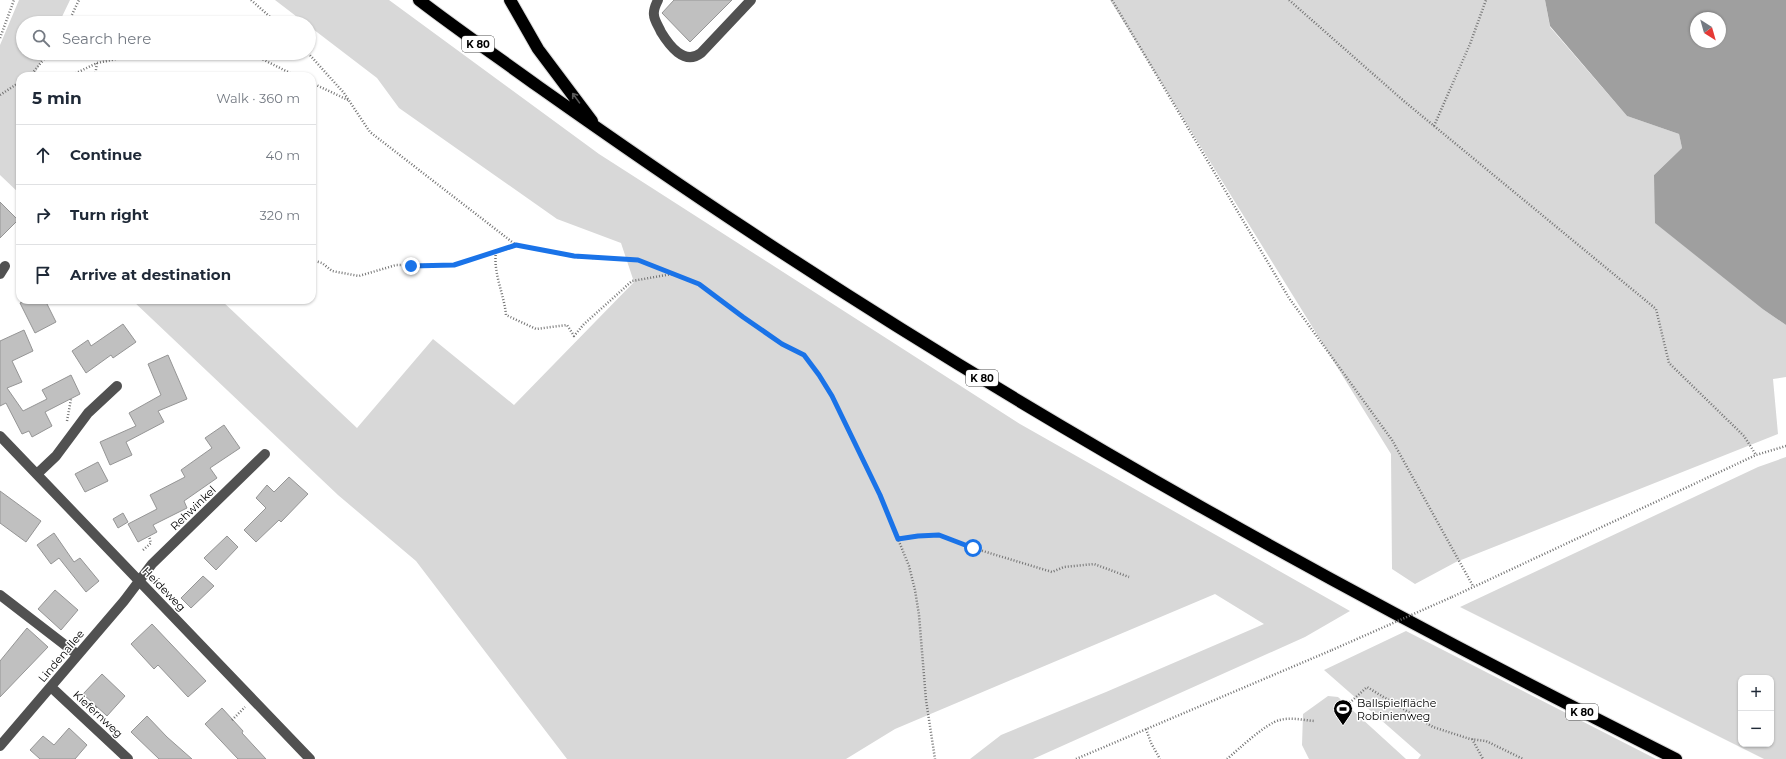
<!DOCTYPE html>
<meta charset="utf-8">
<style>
:root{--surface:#fff;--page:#f2f2f3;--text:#1f2937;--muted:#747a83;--line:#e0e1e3}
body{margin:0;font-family:Montserrat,sans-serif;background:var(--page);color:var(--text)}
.controls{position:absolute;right:12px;bottom:12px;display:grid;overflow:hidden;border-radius:8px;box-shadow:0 1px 3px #0004}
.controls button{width:36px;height:36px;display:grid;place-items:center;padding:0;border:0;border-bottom:1px solid var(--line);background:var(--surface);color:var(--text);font:20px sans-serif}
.compass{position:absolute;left:1690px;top:12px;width:36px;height:36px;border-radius:50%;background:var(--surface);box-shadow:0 1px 3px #0004;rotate:143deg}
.stop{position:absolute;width:12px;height:12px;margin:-9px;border:3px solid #1a73e8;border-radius:50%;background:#fff}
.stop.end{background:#1a73e8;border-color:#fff;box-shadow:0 1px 4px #0008}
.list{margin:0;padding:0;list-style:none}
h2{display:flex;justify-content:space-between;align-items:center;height:52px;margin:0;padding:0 16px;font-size:17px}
h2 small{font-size:13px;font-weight:400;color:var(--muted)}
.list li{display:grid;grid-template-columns:26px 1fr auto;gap:12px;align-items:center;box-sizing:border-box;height:60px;padding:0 16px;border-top:1px solid var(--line)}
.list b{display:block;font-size:15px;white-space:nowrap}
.list em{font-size:13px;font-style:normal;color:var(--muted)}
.icon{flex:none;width:22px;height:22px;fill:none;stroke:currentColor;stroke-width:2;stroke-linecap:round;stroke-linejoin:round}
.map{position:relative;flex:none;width:1786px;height:759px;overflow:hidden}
.search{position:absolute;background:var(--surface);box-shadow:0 1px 3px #0004;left:16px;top:16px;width:300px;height:44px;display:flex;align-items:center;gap:10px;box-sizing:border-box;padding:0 14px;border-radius:22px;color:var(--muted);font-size:15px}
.panel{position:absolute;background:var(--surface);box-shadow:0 1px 3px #0004;left:16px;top:72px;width:300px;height:232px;border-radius:12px}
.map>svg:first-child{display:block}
</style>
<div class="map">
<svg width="1786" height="759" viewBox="0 0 1786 759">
<rect width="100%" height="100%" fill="#fff"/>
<path fill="#d8d8d8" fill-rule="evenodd" d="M 19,0 L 70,0 L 59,23 L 23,23 L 23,53 L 45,53 L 34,76 L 20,76 L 20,194 L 0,175 L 0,45 Z
M 275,0 L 389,0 L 599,154 L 1020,424 L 1350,611 L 1305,637 L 1033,759 L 970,759 L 1001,735 L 1106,692 L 1264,624 L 1215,594 L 895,729 L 846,759 L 567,759 L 416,561 L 338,495 L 132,300 L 221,300 L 357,428 L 433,339 L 514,405 L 634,282 L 621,243 L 557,219 L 399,108 L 377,78 L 309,26 L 309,23 L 305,23 Z
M 1110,0 L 1545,0 L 1550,27 L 1627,116 L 1679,134 L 1682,148 L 1654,175 L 1764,310 L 1786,325 L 1786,377 L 1773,379 L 1778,434 L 1456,562 L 1415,584 L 1392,569 L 1391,454 Z
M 1786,457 L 1786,759 L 1764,759 L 1460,607 L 1758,467 ZM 1741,678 L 1771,678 L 1771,744 L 1741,744 Z
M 1406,631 L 1656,759 L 1418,759 L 1421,755 L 1324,670 Z
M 1328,696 L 1338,697 L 1406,759 L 1309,759 L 1302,745 L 1303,714 Z"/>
<path fill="#9f9f9f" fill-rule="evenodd" d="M 1545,0 L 1786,0 L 1786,325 L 1764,310 L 1655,223 L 1654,175 L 1682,148 L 1679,134 L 1627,116 L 1550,26 ZM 1696,18 L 1720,18 L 1720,42 L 1696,42 Z"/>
<path fill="#c0c0c0" stroke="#959595" d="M 674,0 L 732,0 L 690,42 L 662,13 Z
M 0,202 L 18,220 L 0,238 Z
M 26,300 L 45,300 L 56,322 L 35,333 L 20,303 Z
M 123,324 L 136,342 L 113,358 L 111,355 L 86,373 L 72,351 L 88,340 L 91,346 Z
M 24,330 L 33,351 L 12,361 L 22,382 L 7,388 L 23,411 L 47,399 L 42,390 L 71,375 L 80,394 L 45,412 L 52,426 L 32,437 L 29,431 L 22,434 L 6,403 L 0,406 L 0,341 Z
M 168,355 L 187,399 L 158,411 L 164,422 L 126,442 L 132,455 L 110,465 L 100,442 L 136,426 L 129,413 L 161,395 L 148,364 Z
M 224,425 L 240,448 L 210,468 L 217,478 L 184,501 L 187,508 L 153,525 L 157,532 L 138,542 L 128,524 L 157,509 L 150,495 L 185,477 L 181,470 L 212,448 L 205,438 Z
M 98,462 L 108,481 L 85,492 L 75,474 Z
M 289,477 L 308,494 L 281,522 L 279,520 L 256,542 L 244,530 L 266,508 L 256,498 L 267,485 L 274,492 Z
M 0,491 L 41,521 L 26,542 L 0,523 Z
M 123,513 L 128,522 L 118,528 L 113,519 Z
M 54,533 L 74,562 L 80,558 L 99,581 L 86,592 L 59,558 L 51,564 L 37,545 Z
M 227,536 L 238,547 L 216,570 L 204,558 Z
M 203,576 L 214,586 L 191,608 L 181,598 Z
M 55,590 L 78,610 L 61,630 L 38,609 Z
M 152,624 L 206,681 L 188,697 L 158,665 L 154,669 L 131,644 Z
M 27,628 L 48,647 L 0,697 L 0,661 Z
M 102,674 L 125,696 L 107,716 L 83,694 Z
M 222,708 L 243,731 L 242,733 L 266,759 L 238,759 L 205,724 Z
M 147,716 L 167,737 L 192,759 L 159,759 L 131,732 Z
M 69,728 L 87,745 L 75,759 L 40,759 L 30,750 L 43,736 L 54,745 Z"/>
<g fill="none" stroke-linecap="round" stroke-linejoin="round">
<g stroke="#dbdbdb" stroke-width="14">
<path id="highway" d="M 419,0 C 458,30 499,58 539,87 C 607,135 676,183 746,229 C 1043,426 1357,599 1676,759
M 510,0 L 538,49 L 592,121"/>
</g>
<path stroke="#737373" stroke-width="2.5" stroke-dasharray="1 2" stroke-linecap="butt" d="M 251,0 L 277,23
M 1112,0 L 1289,298 L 1392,440 L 1473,586
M 1289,0 L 1405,102 L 1656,309 L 1669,363 L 1744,436 L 1756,455
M 68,23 L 79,0
M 0,38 L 14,0
M 246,53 L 262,59 L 296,76
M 308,53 L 344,93 L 370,132 L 516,245 L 574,257 L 637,260 L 699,284 L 743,317 L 782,344 L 804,355 L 819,375 L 832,396 L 880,495 L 909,566 L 915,590 L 919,615 L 926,700 L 935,759
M 30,76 L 49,53
M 70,76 L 97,63 L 145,53
M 95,76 L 97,63
M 312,83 L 348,100
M 0,95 L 20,82
M 1434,126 L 1470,44 L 1486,0
M 496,252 C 493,274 504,293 506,315 L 536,329 L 567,325 L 574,336 L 584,324 L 632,281 L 672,274
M 312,260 L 322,263 L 332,271 L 359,276 L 396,265 L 454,265 L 516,246
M 67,421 L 71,399
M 898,539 L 918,536 L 939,535 L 973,548 L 1052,572 L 1064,567 L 1094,564 L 1129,577
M 143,550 L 151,543 L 149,536
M 1452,597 L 1756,455 L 1786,446
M 1343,709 L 1367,687 L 1433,727 L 1470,739 L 1486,741 L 1523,759
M 92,712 L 97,706
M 232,720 L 245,707
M 1146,729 L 1151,743 L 1160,759
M 1472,739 L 1483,759
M 1076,759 L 1332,650
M 1227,759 C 1239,749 1266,723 1280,720 C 1291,717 1303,720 1314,721"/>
<path stroke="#515151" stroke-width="10" d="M 658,0 C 656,4 653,10 654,15 C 654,20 659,27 661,32 C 669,45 684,66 701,53 L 751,0
M 0,274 L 5,266
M 0,436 L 310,759
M 37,474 L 56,456 L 88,413 L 117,386
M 0,595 L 78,655
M 51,687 L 128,759
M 0,746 L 124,601 L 152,564 L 265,454"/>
<use href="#highway" stroke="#000" stroke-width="12"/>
<path stroke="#737373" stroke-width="2.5" stroke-dasharray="1 2" stroke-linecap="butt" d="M 1332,650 L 1452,597"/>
</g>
<defs><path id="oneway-shaft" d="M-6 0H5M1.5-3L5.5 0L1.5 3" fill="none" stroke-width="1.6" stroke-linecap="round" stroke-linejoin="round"/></defs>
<use stroke="#595959" href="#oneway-shaft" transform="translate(576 98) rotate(-126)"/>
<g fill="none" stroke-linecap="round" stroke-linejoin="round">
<path stroke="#1a73e8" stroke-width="5" d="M 411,266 L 454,265 L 516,245 L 574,256 L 638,260 L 699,284 L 743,317 L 782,344 L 804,355 L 819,375 L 832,396 L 880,495 L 898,539 L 918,536 L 939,535 L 973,548"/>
</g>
<defs>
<g id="stadium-pin" transform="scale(1)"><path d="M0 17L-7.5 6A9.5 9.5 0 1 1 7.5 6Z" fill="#000" stroke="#fff"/><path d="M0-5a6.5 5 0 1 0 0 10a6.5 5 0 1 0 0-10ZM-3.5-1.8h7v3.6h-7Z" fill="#fff"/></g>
</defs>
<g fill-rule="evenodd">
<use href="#stadium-pin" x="1343" y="709"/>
</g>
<g text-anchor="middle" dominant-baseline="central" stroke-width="3" stroke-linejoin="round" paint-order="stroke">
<g fill="#fff" stroke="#4c4c4c" stroke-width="1">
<rect x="462" y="36" width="32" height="16" rx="3"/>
<rect x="966" y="370" width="32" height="16" rx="3"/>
<rect x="1566" y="704" width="32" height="16" rx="3"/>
</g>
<g font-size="10" font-weight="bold" fill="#000">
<text x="478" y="44">K 80</text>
<text x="982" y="378">K 80</text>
<text x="1582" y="712">K 80</text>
</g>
<g font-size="11" fill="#000" stroke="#fff">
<text transform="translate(193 508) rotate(-44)">Rehwinkel</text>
<text transform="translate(164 589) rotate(46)">Heideweg</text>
<text transform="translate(61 656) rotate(-50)">Lindenallee</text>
<text transform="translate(98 714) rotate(43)">Kiefernweg</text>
</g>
<g font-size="11" fill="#000" stroke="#fff" text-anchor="start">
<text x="1357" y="703">Ballspielfläche<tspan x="1357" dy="13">Robinienweg</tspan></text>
</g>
</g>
</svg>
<div class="controls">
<button>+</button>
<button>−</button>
</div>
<svg class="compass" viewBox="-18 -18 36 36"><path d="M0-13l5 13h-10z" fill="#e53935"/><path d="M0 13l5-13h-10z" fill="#747a83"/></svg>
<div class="stop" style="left:973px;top:548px"></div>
<div class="stop end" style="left:411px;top:266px"></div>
<div class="search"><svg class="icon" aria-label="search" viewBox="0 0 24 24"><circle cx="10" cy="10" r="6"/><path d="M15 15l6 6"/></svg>Search here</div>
<section class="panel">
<h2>5 min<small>Walk · 360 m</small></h2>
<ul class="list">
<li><svg class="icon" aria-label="ahead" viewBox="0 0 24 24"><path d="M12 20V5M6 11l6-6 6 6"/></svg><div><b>Continue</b></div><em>40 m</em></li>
<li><svg class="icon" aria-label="right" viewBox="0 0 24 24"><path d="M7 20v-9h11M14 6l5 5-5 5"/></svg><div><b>Turn right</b></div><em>320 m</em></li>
<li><svg class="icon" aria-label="arrive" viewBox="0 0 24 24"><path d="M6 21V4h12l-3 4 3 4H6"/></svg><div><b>Arrive at destination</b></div></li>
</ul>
</section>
</div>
